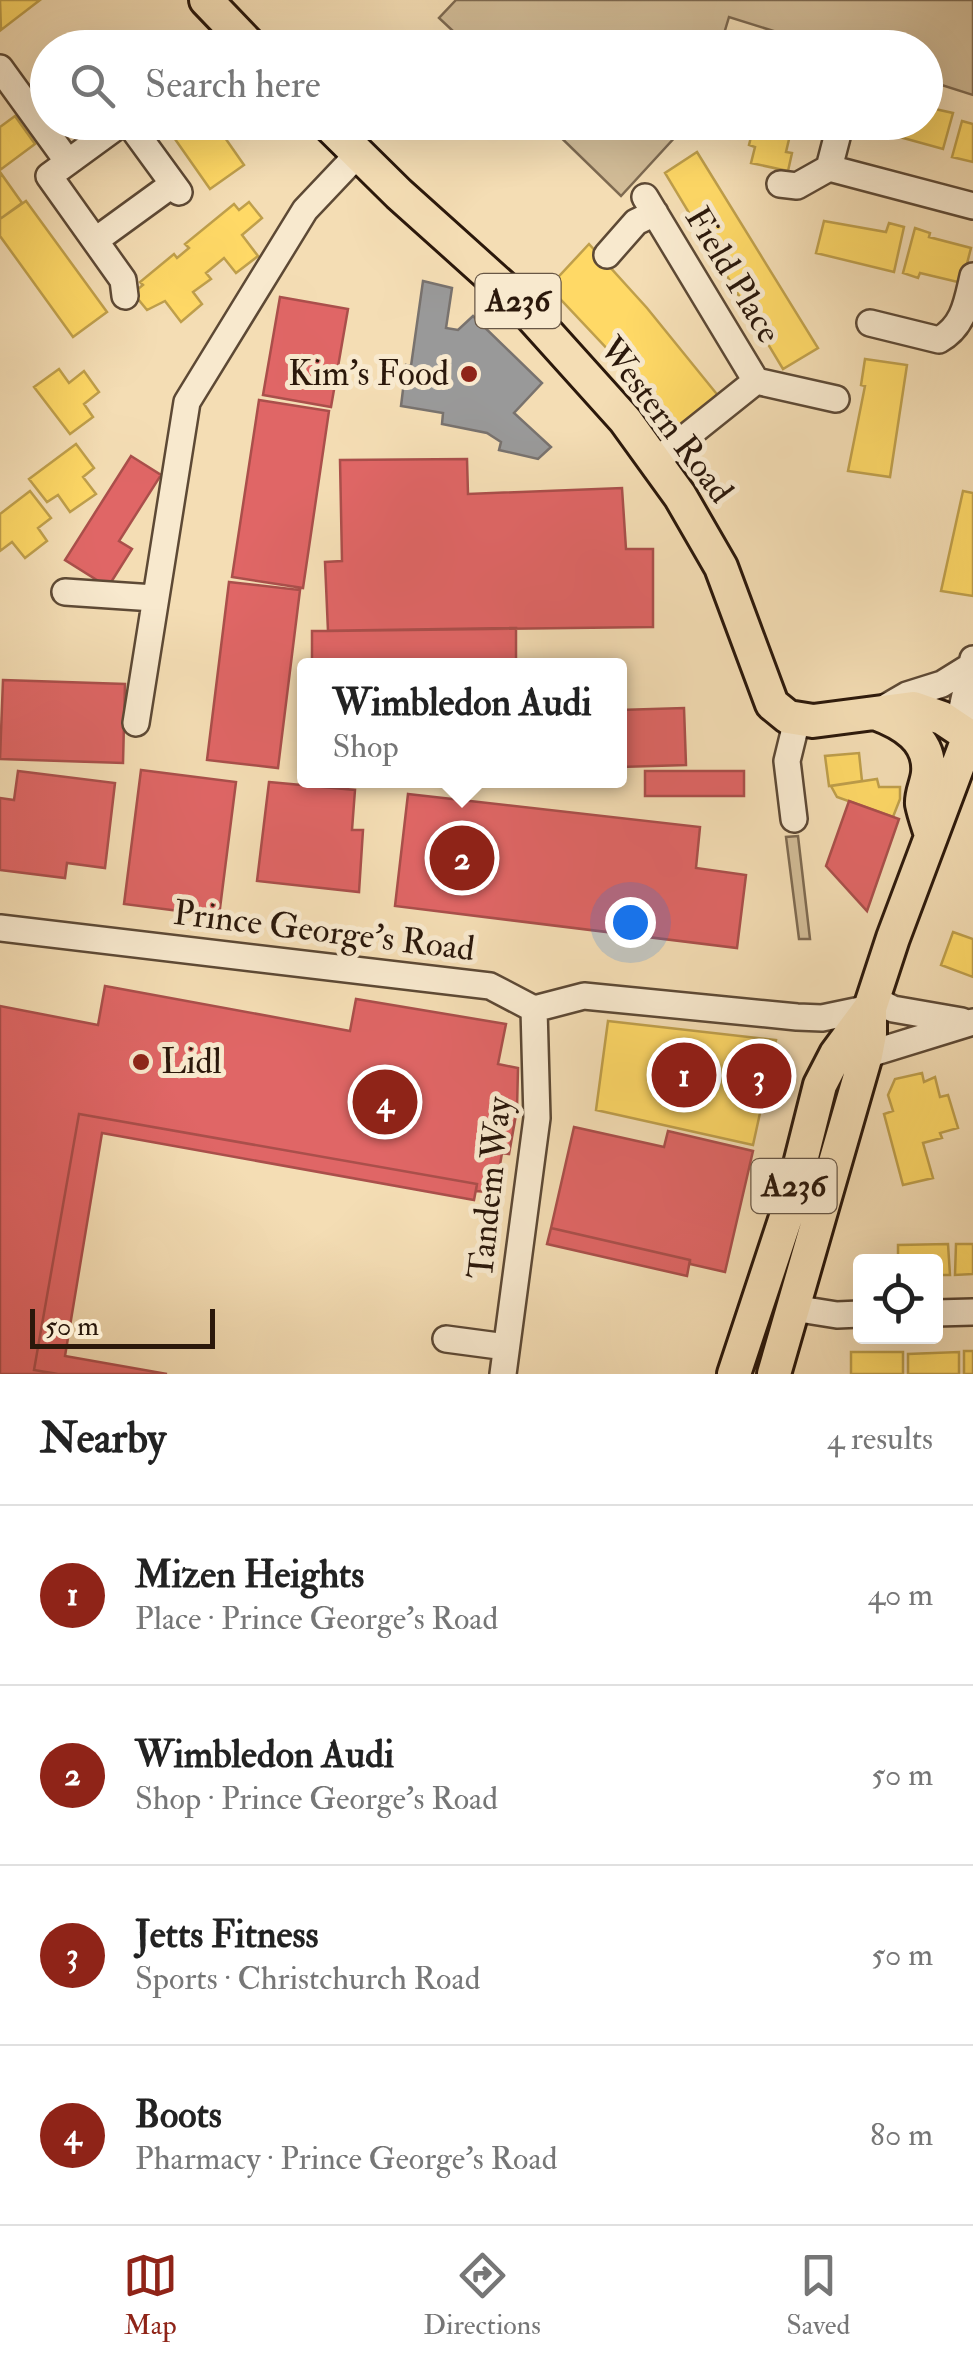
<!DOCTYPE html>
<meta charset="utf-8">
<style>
:root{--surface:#fff;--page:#f2f2f2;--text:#222;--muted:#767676;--line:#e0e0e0;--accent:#8f2418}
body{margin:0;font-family:"IM FELL Double Pica",serif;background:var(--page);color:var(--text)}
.controls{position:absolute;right:30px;bottom:30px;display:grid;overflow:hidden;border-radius:10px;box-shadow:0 10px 40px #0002}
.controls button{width:90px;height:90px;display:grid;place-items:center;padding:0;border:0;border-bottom:2px solid var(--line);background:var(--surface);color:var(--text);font:50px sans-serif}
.scale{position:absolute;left:30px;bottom:25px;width:185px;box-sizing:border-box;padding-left:10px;border:5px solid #2b180b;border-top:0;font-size:28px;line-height:35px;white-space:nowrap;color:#2b180b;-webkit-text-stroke:8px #f8e9ce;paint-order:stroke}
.you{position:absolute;left:630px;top:922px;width:35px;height:35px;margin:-25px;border:8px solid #fff;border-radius:50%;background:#1a73e8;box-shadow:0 0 0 15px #1a73e833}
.badge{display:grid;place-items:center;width:65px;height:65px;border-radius:50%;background:var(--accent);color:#fff;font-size:32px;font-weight:700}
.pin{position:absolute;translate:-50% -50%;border:5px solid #fff;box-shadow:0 2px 10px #0006}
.popup{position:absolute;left:297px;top:658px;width:330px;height:130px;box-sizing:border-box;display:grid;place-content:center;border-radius:10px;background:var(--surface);filter:drop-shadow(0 2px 8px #0005);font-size:32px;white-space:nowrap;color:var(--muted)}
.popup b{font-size:38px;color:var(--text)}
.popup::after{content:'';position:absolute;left:50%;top:100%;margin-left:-20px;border:20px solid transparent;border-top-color:var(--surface)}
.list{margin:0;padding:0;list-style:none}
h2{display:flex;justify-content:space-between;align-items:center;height:130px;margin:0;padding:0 40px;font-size:42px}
h2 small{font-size:32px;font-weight:400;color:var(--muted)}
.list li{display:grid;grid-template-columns:65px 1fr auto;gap:30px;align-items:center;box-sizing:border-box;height:180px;padding:0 40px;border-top:2px solid var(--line)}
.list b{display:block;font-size:38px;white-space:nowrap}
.list p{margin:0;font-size:32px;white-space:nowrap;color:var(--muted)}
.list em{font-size:32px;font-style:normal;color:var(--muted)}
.icon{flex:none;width:55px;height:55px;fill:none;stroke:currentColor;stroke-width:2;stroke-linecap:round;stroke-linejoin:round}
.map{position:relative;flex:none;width:973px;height:1374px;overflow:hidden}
.search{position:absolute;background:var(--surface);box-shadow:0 10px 40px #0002;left:30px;right:30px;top:30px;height:110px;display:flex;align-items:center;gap:25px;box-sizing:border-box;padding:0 35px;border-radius:55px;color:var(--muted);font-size:38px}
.sheet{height:850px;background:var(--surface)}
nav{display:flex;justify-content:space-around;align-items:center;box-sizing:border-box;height:140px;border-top:2px solid var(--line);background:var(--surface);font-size:28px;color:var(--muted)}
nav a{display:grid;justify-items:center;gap:5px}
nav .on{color:var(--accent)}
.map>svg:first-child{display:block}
</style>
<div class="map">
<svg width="973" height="1374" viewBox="0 0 973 1374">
<rect width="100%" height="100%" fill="#f4ddb4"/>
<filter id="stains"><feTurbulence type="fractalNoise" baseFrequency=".002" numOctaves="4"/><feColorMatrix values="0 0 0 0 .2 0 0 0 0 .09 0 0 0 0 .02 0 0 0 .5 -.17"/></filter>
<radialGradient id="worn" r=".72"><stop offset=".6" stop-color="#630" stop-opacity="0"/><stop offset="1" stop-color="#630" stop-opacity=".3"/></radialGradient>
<path fill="#d2bc97" stroke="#7e6a51" stroke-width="2.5" d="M 456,0 L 973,0 L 973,95 L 926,80 L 926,48 L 824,47 L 729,17 L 720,47 L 470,47 L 439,18 Z
M 546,123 L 688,123 L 621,196 Z
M 798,836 L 810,939 L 799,939 L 786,837 Z"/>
<path fill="#ffd966" stroke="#bf9f4b" stroke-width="2.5" d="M 0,0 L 40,0 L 1,30 Z
M 137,33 L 148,48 L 117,48 Z
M 769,34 L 805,43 L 804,48 L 765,48 Z
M 926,107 L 953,113 L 943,149 L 878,131 L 880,122 L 926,122 Z
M 15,116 L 35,144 L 0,170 L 0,127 Z
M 962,121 L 973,124 L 973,162 L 952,157 Z
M 163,122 L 214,122 L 244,165 L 210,189 Z
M 746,122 L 786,122 L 783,133 L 790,135 L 786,152 L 792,153 L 788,171 L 751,163 L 755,147 L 749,145 L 753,129 L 745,127 Z
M 697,152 L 818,348 L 783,369 L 665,173 Z
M 0,172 L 22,203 L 0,219 Z
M 26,201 L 107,312 L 73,337 L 0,236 L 0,219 Z
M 249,202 L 262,218 L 242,235 L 258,256 L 236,273 L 224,258 L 206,273 L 211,279 L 193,292 L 202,304 L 181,322 L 165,301 L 147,310 L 133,293 L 143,285 L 140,282 L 174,254 L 177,258 L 189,248 L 185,244 L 234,204 L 239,210 Z
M 824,221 L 886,232 L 889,223 L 904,227 L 894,272 L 816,253 Z
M 915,228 L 930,233 L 929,237 L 971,248 L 962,283 L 920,273 L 918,278 L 903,273 Z
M 589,244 L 647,308 L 720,398 L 676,432 L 609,354 L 611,353 L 549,287 Z
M 865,359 L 907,365 L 890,477 L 848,471 L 865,386 L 861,385 Z
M 59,369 L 69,383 L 84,371 L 99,392 L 84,404 L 93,417 L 70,434 L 34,387 Z
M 76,444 L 94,468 L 83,477 L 96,494 L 70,512 L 58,495 L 47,502 L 29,479 Z
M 30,491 L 51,518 L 38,528 L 47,541 L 25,558 L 12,542 L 0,551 L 0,514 Z
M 963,491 L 973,493 L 973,596 L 941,591 Z
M 859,753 L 862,781 L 829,786 L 825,756 Z
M 877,779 L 879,787 L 900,787 L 900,799 L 893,817 L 837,797 L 831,786 Z
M 953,932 L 973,939 L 973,977 L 941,965 Z
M 608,1021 L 776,1040 L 753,1145 L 596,1110 Z
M 922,1073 L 924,1082 L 935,1077 L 940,1097 L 948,1095 L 958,1128 L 940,1133 L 942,1138 L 923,1143 L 933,1178 L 903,1185 L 884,1114 L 893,1111 L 888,1095 L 895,1079 Z
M 948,1244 L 950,1275 L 936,1275 L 936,1262 L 898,1262 L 898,1245 Z
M 956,1244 L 973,1244 L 973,1274 L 955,1275 Z
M 964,1351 L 973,1351 L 973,1374 L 964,1374 Z
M 851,1352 L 903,1352 L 903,1374 L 851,1374 Z
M 959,1352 L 959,1374 L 908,1374 L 908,1354 Z"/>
<path fill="#e06666" stroke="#aa4f4b" stroke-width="2.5" d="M 280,297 L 348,309 L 331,407 L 263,395 Z
M 259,400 L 329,411 L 303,588 L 232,577 Z
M 131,456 L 161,475 L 119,541 L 132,549 L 108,587 L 65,560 Z
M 467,459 L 468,494 L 622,488 L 626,549 L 653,549 L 653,627 L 328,631 L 325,562 L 342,561 L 340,460 Z
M 229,582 L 300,590 L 278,768 L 207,760 Z
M 516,628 L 516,666 L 312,666 L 312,631 Z
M 3,680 L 125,684 L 123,763 L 0,759 Z
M 684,708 L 686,765 L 620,767 L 620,710 Z
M 141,770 L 236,782 L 219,916 L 124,904 Z
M 18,771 L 115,783 L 105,868 L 67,863 L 65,878 L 0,870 L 0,798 L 14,800 Z
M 645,771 L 744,771 L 744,796 L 645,796 Z
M 269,782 L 355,790 L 352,830 L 363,830 L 359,892 L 257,881 Z
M 408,794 L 700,827 L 696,868 L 746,875 L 737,948 L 395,906 Z
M 849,801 L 899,819 L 867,911 L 826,866 Z
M 105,986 L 350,1031 L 356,999 L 506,1024 L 498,1064 L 518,1068 L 517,1109 L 509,1154 L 502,1153 L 496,1188 L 489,1192 L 476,1191 L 477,1184 L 79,1114 L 34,1370 L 58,1374 L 0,1374 L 0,1006 L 98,1025 Z
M 79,1114 L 477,1184 L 474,1200 L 102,1133 L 65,1356 L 167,1374 L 58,1374 L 34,1370 Z
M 574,1127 L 664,1147 L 668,1131 L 753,1151 L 725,1272 L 690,1264 L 690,1260 L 551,1228 Z
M 551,1228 L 690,1260 L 687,1276 L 547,1244 Z"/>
<path fill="#999" stroke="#78726e" stroke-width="2.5" d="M 423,281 L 452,288 L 446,328 L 458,330 L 473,316 L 542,383 L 514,413 L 551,447 L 538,459 L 499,450 L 501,442 L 487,433 L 442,424 L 443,413 L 401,406 L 406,365 L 411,366 Z"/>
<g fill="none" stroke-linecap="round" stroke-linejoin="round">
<g stroke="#5d4935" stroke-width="30">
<path id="minor" d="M 0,68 L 68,162
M 123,122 L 49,176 L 123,280 L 125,296
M 128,122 L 179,192
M 841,122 L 829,168 L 973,206
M 780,184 L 797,186 L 829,168
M 645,197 L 756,381 L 656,461
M 96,240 L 173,184
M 607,255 L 636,222 L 655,213
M 870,323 L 939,340 C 964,326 967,302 973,276
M 756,381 L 836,399
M 65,592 L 154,598
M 888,706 L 907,695 L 942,684 L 971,666
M 136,723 L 187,402 L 305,210 L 358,154
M 969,736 L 961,713 L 973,659
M 794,819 L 787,761 L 797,720
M 0,928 L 490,986 L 534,1009 L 584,996 L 797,1017 L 822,1018 L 870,1008
M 874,999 L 893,1009 L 962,1021
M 866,1055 L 973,1022
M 793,1308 L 837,1315 L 860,1314
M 936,1313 L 973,1312
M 446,1339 L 506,1347
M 503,1374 L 537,1118 L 534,1009"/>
</g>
<g stroke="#2b180b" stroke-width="38">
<path id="major" d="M 206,0 L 252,48
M 326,122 L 399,194 L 517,300 L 625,420 L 680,496 L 721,567 L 772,704 L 788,717 L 813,721 L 913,708 L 942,718 L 969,736 L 893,938 L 870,1008 L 836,1054 L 820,1085 L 789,1208 L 734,1374
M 875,713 C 902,723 931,739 928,773 C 927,784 921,794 922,804 C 924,814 928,825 931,835
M 774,1374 L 866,1055 L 870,1034 L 870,1008"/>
</g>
<use href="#minor" stroke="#f8e9ce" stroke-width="25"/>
<use href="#major" stroke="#f4ddb4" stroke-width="32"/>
</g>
<g fill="#8f2418" stroke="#f8e9ce" stroke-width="4">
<circle cx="469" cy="374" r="10"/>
<circle cx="141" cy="1062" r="10"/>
</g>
<g text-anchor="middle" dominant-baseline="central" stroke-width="10" stroke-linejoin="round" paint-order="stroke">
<g fill="#f8e9ce" stroke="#685746" stroke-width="2.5">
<rect x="475.5" y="274" width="85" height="54" rx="8"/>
<rect x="751.5" y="1159" width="85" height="54" rx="8"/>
</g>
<g font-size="32" font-weight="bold" fill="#2b180b">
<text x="518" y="301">A236</text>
<text x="794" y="1186">A236</text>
</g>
<g font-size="35" fill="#2b180b" stroke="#f8e9ce">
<text transform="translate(733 275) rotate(59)">Field Place</text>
<text transform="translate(666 420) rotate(53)">Western Road</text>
<text transform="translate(324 931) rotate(7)">Prince George's Road</text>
<text transform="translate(490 1188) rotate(-84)">Tandem Way</text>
</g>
<g font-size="35" fill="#2b180b" stroke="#f8e9ce" text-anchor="end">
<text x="449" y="374">Kim's Food</text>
<text x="161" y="1062" text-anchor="start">Lidl</text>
</g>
</g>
<rect width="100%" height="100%" filter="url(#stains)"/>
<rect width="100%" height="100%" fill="url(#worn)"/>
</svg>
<div class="controls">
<button><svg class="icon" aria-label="locate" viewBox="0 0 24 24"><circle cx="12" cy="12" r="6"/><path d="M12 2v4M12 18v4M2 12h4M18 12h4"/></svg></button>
</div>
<div class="scale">50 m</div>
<div class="you"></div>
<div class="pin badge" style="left:684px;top:1075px">1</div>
<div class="pin badge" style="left:462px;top:858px">2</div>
<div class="popup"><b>Wimbledon Audi</b>Shop</div>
<div class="pin badge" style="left:759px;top:1076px">3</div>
<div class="pin badge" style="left:385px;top:1102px">4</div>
<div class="search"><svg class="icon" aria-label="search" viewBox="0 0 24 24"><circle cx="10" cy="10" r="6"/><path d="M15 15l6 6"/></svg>Search here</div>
</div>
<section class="sheet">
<h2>Nearby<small>4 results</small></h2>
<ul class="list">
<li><span class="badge">1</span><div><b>Mizen Heights</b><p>Place · Prince George's Road</p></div><em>40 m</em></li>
<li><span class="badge">2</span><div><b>Wimbledon Audi</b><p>Shop · Prince George's Road</p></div><em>50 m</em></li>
<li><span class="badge">3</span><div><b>Jetts Fitness</b><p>Sports · Christchurch Road</p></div><em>50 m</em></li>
<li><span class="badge">4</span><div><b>Boots</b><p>Pharmacy · Prince George's Road</p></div><em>80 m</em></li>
</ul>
</section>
<nav>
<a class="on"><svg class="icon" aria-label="map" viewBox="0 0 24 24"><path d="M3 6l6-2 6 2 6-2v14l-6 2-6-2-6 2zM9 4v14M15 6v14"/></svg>Map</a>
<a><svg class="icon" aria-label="directions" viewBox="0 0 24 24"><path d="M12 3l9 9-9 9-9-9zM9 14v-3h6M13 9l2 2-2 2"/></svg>Directions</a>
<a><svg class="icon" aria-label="saved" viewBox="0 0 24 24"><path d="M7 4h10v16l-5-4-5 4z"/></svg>Saved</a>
</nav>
